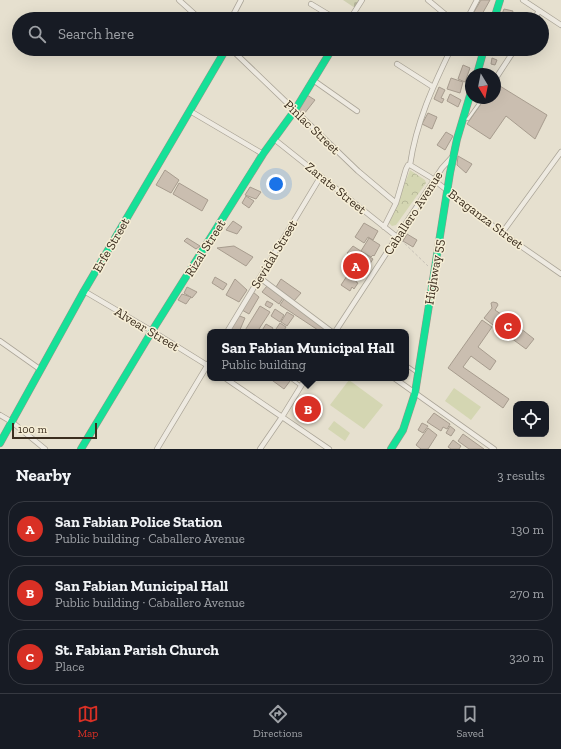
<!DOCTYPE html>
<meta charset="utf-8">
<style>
:root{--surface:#171b24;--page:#242831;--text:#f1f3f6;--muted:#9ea1a6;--line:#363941;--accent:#d93025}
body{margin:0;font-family:"Zilla Slab",serif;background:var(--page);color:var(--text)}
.controls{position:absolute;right:12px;bottom:12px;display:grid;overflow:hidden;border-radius:8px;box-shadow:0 4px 16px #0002}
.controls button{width:36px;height:36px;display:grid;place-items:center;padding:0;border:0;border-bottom:1px solid var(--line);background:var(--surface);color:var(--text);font:20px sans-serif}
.compass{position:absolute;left:465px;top:68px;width:36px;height:36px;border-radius:50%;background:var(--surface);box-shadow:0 4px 16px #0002;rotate:170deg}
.scale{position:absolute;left:12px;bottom:10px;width:85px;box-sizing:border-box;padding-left:4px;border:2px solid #3b2e1f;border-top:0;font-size:11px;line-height:14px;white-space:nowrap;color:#3b2e1f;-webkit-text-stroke:3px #f6eed6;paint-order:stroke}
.you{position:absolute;left:276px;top:184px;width:14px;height:14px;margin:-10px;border:3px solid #fff;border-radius:50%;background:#1a73e8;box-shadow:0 0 0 6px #1a73e833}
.badge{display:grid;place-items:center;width:26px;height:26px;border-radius:50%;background:var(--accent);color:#fff;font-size:13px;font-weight:700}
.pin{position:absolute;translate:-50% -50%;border:2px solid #fff;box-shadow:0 1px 4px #0006}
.popup{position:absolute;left:207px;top:329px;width:202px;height:52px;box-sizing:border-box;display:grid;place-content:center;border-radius:8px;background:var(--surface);filter:drop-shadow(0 1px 3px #0005);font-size:13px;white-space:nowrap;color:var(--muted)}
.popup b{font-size:15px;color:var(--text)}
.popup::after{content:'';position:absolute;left:50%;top:100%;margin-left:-8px;border:8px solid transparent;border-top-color:var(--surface)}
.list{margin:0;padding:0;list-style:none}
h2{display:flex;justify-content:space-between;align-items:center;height:52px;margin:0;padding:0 16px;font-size:17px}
h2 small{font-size:13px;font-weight:400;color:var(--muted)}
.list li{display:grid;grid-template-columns:26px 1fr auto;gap:12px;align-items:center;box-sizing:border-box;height:56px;margin:0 8px 8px;padding:0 8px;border:1px solid var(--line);border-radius:16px}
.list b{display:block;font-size:15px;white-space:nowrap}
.list p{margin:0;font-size:13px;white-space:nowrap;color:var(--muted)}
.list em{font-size:13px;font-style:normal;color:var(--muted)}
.icon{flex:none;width:22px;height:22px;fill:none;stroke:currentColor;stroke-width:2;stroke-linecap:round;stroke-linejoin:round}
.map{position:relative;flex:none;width:561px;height:449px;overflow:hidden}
.search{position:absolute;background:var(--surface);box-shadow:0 4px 16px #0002;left:12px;right:12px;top:12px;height:44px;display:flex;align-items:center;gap:10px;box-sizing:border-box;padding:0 14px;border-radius:22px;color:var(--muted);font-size:15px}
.sheet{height:244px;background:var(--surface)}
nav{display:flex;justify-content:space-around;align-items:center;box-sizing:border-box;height:56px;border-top:1px solid var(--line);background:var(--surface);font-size:11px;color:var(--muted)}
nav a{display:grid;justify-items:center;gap:2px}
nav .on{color:var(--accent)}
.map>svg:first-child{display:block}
</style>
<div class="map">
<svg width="561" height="449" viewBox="0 0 561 449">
<defs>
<pattern id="cemetery-stones" width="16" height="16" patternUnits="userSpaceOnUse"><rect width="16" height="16" fill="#cfd0b1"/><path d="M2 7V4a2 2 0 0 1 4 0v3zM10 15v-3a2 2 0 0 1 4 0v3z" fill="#b3b398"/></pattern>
<pattern id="park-crowns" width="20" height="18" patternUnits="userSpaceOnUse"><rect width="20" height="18" fill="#d4d6b2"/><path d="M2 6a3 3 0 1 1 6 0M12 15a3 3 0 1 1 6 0" fill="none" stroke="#b7b899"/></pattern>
</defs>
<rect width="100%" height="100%" fill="#e6e0cf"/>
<path fill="url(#cemetery-stones)" d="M 343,0 L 359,0 L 355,8 Z"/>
<path fill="url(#park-crowns)" d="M 410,170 L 425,180 L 426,183 L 396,225 L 392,226 L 389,223 L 389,220 L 396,206 Z"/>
<path fill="#d4d6b2" d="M 349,380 L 383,405 L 364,429 L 330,405 Z
M 454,388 L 481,407 L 471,420 L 445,401 Z
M 334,421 L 350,433 L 345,441 L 328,429 Z"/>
<path fill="#cabeb0" stroke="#a79c8e" d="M 481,0 L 490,0 L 481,16 L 474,12 Z
M 504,9 L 513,11 L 511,17 L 502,14 Z
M 492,58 L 497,60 L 495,65 L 491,64 Z
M 463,65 L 470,68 L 465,82 L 458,79 Z
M 451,78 L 463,82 L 460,93 L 447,89 Z
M 495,83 L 547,115 L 535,139 L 506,116 L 490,139 L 467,124 L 485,98 L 495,98 Z
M 439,87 L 445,90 L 441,98 L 444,99 L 442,103 L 434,99 Z
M 450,94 L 461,100 L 458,107 L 447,101 Z
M 307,95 L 315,100 L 304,114 L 297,109 Z
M 428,113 L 437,117 L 432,129 L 422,124 Z
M 446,132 L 453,136 L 445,150 L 437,145 Z
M 458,156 L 472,164 L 466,173 L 457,165 Z
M 165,170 L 179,180 L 171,193 L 156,185 Z
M 179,183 L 208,200 L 202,211 L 173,194 Z
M 250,187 L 261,192 L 256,199 L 245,195 Z
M 246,196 L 254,201 L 249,208 L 242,203 Z
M 233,221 L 242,227 L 237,234 L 226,230 Z
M 364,223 L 378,231 L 373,240 L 368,237 L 364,243 L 355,237 Z
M 407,234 L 417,240 L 413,247 L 403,241 Z
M 187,238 L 200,246 L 196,249 L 184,241 Z
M 369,238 L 380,245 L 374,256 L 373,255 L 371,257 L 361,251 Z
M 234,246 L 253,257 L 246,266 L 217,248 Z
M 353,246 L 373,259 L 368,267 L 347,253 Z
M 348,255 L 365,268 L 358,277 L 348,270 L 351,266 L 348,265 L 349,263 L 344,260 Z
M 349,273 L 357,279 L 356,282 L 358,283 L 354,289 L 352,287 L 350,291 L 341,285 Z
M 215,277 L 227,284 L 223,290 L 212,283 Z
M 235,279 L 247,290 L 239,302 L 226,295 Z
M 281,279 L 301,293 L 294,301 L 276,287 Z
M 267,286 L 283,298 L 279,304 L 262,292 Z
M 187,287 L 197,292 L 192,298 L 184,293 Z
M 253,292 L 259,297 L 249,314 L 242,310 Z
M 182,294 L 191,297 L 186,304 L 178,300 Z
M 284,299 L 324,328 L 321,332 L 280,305 Z
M 267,301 L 273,304 L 270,308 L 265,305 Z
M 493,302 L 497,303 L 498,305 L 495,310 L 511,321 L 513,318 L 522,326 L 520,328 L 534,339 L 526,349 L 511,338 L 509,340 L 501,334 L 502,332 L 484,318 L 492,308 L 491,303 Z
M 260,306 L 270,312 L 257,332 L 244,332 Z
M 275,309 L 284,315 L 280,322 L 271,316 Z
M 287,312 L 294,316 L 287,326 L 281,322 Z
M 237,315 L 245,318 L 239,332 L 229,332 Z
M 482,320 L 492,327 L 478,347 L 496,361 L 490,370 L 471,356 L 463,367 L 509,399 L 503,408 L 448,368 Z
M 280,323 L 286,327 L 283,332 L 274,332 Z
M 266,324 L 273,328 L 271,332 L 261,332 Z
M 269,378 L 285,378 L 290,381 L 284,389 Z
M 434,413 L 450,424 L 447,429 L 443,427 L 441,431 L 427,422 Z
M 422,423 L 428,426 L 423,433 L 418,430 Z
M 450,426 L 455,430 L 451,436 L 446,433 Z
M 428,428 L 437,435 L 428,449 L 421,449 L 416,445 Z
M 463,434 L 484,449 L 469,449 L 458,441 Z
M 453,440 L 461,446 L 459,449 L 451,449 L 448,447 Z"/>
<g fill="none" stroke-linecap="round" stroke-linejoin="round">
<g stroke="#aba598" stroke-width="4">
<path id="lane" d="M 471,49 L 481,54
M 465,119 L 468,119 L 483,98
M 406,365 L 416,372
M 290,378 L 301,386"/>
</g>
<g stroke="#aba598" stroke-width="6">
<path id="street" d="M 179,0 L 200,19
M 428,0 L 451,19
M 523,0 L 561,25
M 311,4 L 336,19
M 231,19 L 241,0
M 350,19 L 362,0
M 467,19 L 477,0
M 534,19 L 539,11
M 231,49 L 358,171 L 396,203
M 397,64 L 433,87
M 496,78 L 515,49
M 313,80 L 357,111
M 190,111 L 263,154
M 274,139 L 397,237
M 410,165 L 430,177 L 502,233 L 561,274
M 384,227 L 396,203 L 406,169 L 408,165 L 410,165 C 416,123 433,86 451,49
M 502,233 L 561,152
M 260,278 L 332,332
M 84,291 L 152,331 L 210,367
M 227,332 L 321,176
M 335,332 L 442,168 L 453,156
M 0,341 L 41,370
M 225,378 L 329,449
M 394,378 L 494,449
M 0,415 L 12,422 L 45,449
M 157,449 L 210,361
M 260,449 L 282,417 L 306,378"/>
</g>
<g stroke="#9b9488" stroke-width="8">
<path id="fast" d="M 494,19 L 500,0
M 477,74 L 484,49
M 0,443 L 84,291 L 226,49
M 81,449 L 152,331 L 263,154 L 295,110 L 332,49
M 391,449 L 403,430 L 415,393 L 450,173 L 457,139 L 471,92"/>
</g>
<path stroke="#c7c1b7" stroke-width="1" stroke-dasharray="3 2" stroke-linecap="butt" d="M 401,240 L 428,266"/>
<use href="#lane" stroke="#eeeae1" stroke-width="2.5"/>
<use href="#street" stroke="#eeeae1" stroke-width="4.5"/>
<use href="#fast" stroke="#16e098" stroke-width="7"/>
</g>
<g text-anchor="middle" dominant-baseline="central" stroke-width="3" stroke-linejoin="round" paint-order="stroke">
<g font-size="13" fill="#3b2e1f" stroke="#f6eed6">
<text transform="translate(312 127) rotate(44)">Pinlac Street</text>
<text transform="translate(336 188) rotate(39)">Zarate Street</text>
<text transform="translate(413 213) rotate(-57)">Caballero Avenue</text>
<text transform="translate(486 219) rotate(37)">Braganza Street</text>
<text transform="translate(111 245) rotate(-60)">Erfe Street</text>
<text transform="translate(205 248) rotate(-58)">Rizal Street</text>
<text transform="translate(274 254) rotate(-59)">Sevidal Street</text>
<text transform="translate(434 272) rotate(-81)">Highway 55</text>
<text transform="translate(147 329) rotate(31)">Alvear Street</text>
</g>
</g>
</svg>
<div class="controls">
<button><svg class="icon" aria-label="locate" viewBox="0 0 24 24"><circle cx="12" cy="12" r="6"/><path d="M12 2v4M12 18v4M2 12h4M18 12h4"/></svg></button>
</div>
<svg class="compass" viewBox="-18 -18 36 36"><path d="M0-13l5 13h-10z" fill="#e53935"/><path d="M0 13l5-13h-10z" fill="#9ea1a6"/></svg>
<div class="scale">100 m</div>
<div class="you"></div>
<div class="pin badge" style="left:356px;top:266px">A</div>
<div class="pin badge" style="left:308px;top:409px">B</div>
<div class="popup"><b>San Fabian Municipal Hall</b>Public building</div>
<div class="pin badge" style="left:508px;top:326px">C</div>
<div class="search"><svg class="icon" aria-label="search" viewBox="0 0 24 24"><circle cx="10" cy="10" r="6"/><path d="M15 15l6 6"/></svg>Search here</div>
</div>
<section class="sheet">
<h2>Nearby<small>3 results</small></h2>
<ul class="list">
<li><span class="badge">A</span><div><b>San Fabian Police Station</b><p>Public building · Caballero Avenue</p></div><em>130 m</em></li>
<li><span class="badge">B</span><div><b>San Fabian Municipal Hall</b><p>Public building · Caballero Avenue</p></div><em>270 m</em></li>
<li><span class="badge">C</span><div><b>St. Fabian Parish Church</b><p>Place</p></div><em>320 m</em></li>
</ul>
</section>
<nav>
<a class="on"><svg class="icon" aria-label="map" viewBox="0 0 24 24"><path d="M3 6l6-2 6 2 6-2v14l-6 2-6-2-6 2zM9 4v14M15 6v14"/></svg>Map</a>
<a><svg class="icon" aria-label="directions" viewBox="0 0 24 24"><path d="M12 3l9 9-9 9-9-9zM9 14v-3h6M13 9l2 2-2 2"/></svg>Directions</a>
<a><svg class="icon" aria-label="saved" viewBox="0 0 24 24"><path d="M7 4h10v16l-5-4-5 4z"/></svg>Saved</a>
</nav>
